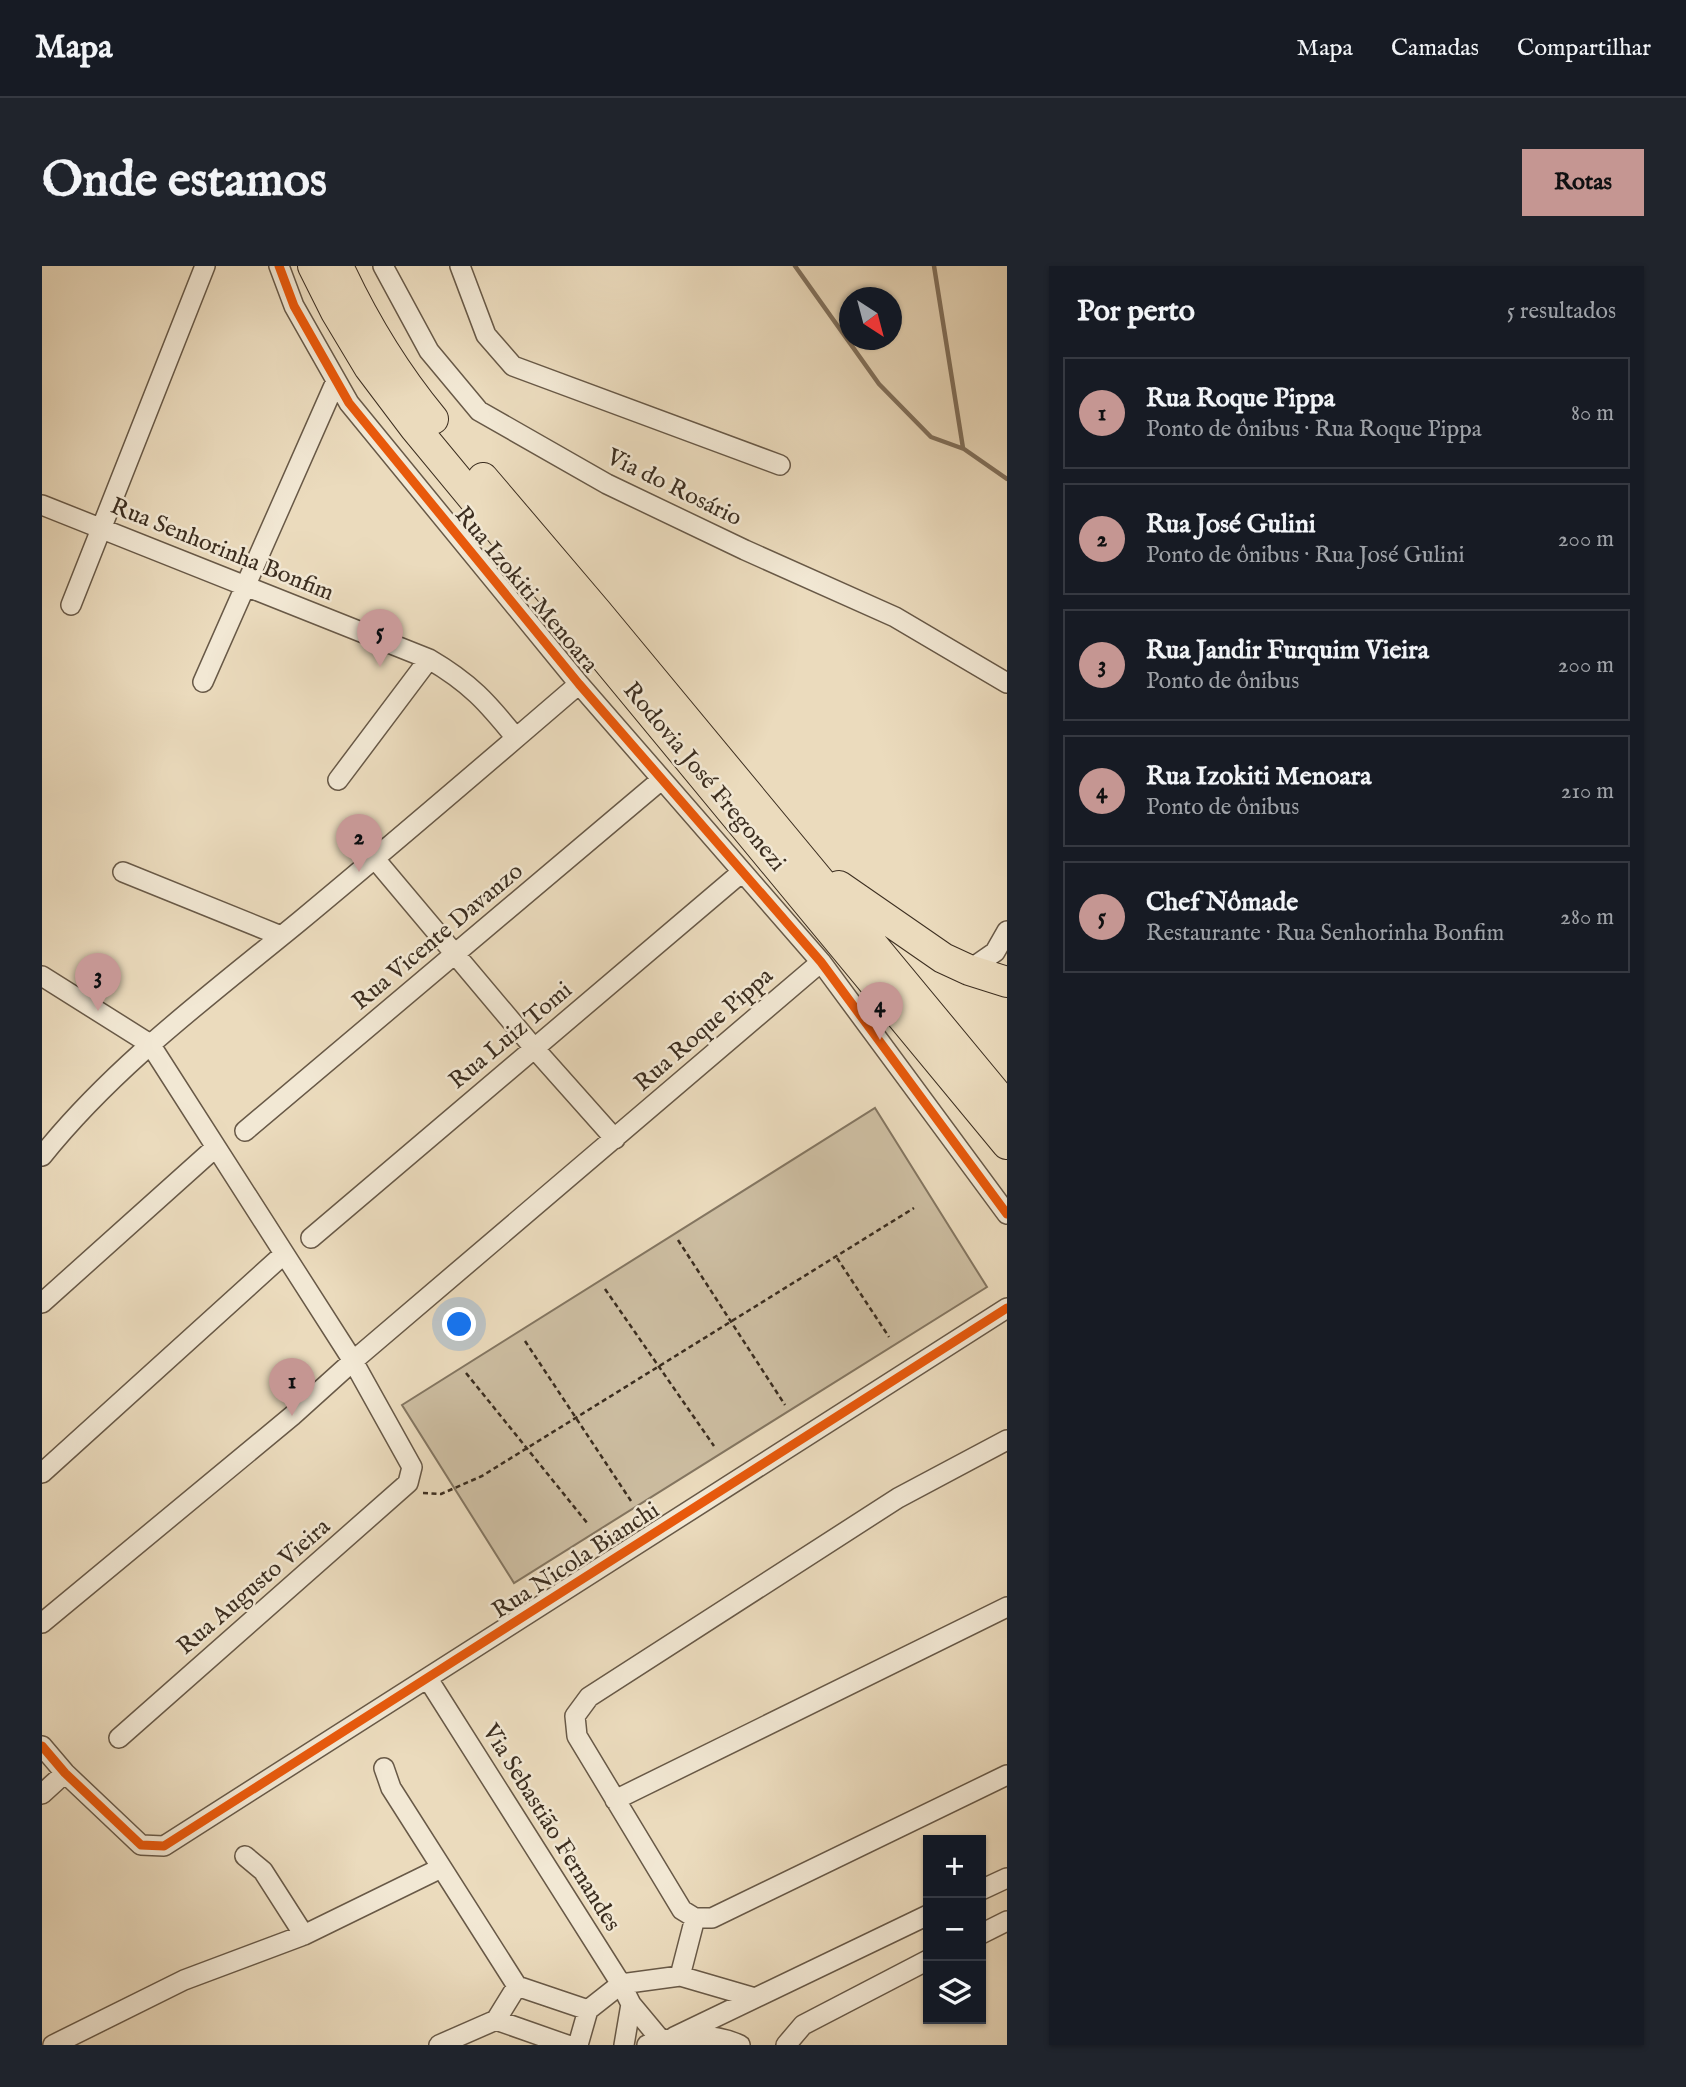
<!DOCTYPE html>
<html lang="pt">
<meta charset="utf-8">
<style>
:root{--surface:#171b24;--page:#20242c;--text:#f1f3f6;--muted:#9ea1a6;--line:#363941;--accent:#c59692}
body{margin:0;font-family:"IM FELL English",serif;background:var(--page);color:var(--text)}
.controls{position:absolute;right:21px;bottom:21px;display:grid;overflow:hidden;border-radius:0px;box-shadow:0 2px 5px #0004}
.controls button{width:63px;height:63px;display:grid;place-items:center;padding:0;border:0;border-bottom:2px solid var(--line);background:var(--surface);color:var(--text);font:35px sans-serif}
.compass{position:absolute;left:797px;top:21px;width:63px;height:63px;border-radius:50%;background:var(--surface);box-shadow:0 2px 5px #0004;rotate:144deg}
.you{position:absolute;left:418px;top:1059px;width:24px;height:24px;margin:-18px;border:5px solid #fff;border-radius:50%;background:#1a73e8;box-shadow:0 0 0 10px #1a73e833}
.badge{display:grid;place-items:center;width:46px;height:46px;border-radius:50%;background:var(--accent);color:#111;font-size:23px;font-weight:700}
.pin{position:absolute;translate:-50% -58px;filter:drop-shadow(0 2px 4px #0008)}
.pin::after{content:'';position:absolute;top:37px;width:24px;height:21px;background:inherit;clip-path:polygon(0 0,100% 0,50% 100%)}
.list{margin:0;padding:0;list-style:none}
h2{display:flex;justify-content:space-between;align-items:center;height:91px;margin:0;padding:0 28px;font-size:30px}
h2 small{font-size:23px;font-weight:400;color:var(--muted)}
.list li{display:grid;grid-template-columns:46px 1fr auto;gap:21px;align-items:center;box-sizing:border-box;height:112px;margin:0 14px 14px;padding:0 14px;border:2px solid var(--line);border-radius:0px}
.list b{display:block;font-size:26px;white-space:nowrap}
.list p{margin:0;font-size:23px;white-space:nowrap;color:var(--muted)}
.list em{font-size:23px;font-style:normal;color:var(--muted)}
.icon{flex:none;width:38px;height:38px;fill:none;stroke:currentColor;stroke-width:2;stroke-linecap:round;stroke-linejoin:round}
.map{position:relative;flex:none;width:965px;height:1779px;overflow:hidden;border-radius:0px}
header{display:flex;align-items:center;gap:42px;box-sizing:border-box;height:98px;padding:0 35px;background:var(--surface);border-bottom:2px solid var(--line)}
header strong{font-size:33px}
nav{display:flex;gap:38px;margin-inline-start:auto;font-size:24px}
.intro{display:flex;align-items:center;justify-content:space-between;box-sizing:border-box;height:168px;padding:0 42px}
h1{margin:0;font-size:49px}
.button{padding:18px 32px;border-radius:0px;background:var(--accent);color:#111;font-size:24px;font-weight:700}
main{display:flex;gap:42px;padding:0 42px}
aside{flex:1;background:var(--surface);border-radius:0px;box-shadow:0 2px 5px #0004}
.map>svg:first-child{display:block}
</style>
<header>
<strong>Mapa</strong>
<nav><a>Mapa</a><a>Camadas</a><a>Compartilhar</a></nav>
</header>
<div class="intro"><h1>Onde estamos</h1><a class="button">Rotas</a></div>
<main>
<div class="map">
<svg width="965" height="1779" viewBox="0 0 965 1779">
<rect width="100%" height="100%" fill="#ebdbbd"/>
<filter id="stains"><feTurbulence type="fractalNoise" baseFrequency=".00286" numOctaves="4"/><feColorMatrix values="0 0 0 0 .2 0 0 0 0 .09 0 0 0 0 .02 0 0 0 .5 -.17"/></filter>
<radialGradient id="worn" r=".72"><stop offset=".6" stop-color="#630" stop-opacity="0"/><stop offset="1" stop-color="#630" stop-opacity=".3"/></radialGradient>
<path fill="#cdbea2" stroke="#847661" stroke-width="2" d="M 833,842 L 945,1021 L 472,1317 L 360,1139 Z"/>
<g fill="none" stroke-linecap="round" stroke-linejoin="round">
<path stroke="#82725e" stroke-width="4.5" d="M 753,0 L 837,118 L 889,171 L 922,183 L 965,213
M 892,0 L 921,182"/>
<g stroke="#685947" stroke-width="22">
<path id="minor" d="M 237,0 L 252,40 L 307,137 L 537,418 L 779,696 L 965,948
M 341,0 L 387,85 L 437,145 L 565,218 L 703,284 L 853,351 L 965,417
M 418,0 L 444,69 L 471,100 L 738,199
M 0,239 L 387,393 C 428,417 445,436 474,472
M 29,339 L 163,0
M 161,416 L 294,115
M 296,514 L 387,393
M 333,593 L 492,782 L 573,873
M 81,606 L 239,670
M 927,704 L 953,686 L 965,665
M 0,710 L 108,778 L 311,1095 L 370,1201 L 366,1217 L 77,1472
M 203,865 L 619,514
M 0,890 C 73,799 168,729 258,655 C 352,577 444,498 537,418
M 269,972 L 700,606
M 0,1037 L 174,881
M 965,1174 L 856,1232 L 547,1431 L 533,1450 L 535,1470 L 640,1644 L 653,1652 L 670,1652 L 965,1509
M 0,1207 L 242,988
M 0,1357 L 250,1150 L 311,1095 L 779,696
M 386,1413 L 579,1718 L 589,1738 L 619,1774
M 0,1480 L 23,1507 L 99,1579 L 122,1580 L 965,1042
M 342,1502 L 349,1522 L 475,1720 L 454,1754 L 397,1779
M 0,1528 L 23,1507
M 573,1534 L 965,1341
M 203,1590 L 221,1605 L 262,1669
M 939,1624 L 965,1612
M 939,1668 L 965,1655
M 638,1710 L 653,1652
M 475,1720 L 546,1744
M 454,1754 L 525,1779
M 632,1771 L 886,1649
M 11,1779 L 142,1714 L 262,1669 L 399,1602
M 536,1779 L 546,1744 L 579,1718 L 638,1710 L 710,1731
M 582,1779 L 589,1738
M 605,1779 C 635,1769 668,1765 698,1779
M 744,1779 L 761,1759 L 886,1694"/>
</g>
<g stroke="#3c2e20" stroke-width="32">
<path id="highway" d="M 271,0 L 294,46 L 327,101 L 373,162 L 965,878
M 296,0 C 321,54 353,107 391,153
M 441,212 L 555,346 L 965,841
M 797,620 L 901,692 L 927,704 L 965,716"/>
</g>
<path stroke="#3c2e20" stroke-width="2.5" stroke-dasharray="5 3.5" stroke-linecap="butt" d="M 636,974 L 743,1139
M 795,992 L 847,1071
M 563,1023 L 672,1180
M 483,1075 L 589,1235
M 424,1107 L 546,1258
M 381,1227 L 399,1228 L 440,1210 L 872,942"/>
<use href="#minor" stroke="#f2e8d4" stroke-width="19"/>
<use href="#highway" stroke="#ebdbbd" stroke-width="30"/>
<g stroke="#f2e8d4" stroke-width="13">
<path id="cycleway" d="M 237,0 L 252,40 L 307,137 L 537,418 L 779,696 L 965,948
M 0,1480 L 23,1507 L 99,1579 L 122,1580 L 965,1042"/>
</g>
<use href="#cycleway" stroke="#e8590c" stroke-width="9"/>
</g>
<g text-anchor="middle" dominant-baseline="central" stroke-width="5" stroke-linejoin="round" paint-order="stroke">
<g font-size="24" fill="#3c2e20" stroke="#f2e8d4">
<text transform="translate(632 222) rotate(26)">Via do Rosário</text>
<text transform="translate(180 284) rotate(22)">Rua Senhorinha Bonfim</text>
<text transform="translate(484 324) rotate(50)">Rua Izokiti Menoara</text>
<text transform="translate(662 511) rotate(50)">Rodovia José Fregonezi</text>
<text transform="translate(396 671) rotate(-40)">Rua Vicente Davanzo</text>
<text transform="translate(662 764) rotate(-41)">Rua Roque Pippa</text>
<text transform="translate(469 770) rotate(-40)">Rua Luiz Tomi</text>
<text transform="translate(534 1295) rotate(-33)">Rua Nicola Bianchi</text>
<text transform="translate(212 1321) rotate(-41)">Rua Augusto Vieira</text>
<text transform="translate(509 1562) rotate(58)">Via Sebastião Fernandes</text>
</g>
</g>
<rect width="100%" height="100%" filter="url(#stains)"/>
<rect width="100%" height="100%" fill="url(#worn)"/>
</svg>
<div class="controls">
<button>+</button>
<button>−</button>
<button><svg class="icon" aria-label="layers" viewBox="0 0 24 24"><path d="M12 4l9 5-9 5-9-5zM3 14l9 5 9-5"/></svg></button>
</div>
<svg class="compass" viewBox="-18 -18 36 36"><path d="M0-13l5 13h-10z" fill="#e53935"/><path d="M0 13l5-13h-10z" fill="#9ea1a6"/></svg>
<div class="you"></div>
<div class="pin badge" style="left:250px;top:1150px">1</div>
<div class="pin badge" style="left:317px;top:606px">2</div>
<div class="pin badge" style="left:56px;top:745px">3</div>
<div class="pin badge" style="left:838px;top:774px">4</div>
<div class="pin badge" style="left:338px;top:401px">5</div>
</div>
<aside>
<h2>Por perto<small>5 resultados</small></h2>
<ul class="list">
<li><span class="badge">1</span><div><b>Rua Roque Pippa</b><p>Ponto de ônibus · Rua Roque Pippa</p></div><em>80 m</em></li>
<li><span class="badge">2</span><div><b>Rua José Gulini</b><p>Ponto de ônibus · Rua José Gulini</p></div><em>200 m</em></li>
<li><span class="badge">3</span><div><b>Rua Jandir Furquim Vieira</b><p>Ponto de ônibus</p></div><em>200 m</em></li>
<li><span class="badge">4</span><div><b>Rua Izokiti Menoara</b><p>Ponto de ônibus</p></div><em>210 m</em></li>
<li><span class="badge">5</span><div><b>Chef Nômade</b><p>Restaurante · Rua Senhorinha Bonfim</p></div><em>280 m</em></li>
</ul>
</aside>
</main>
